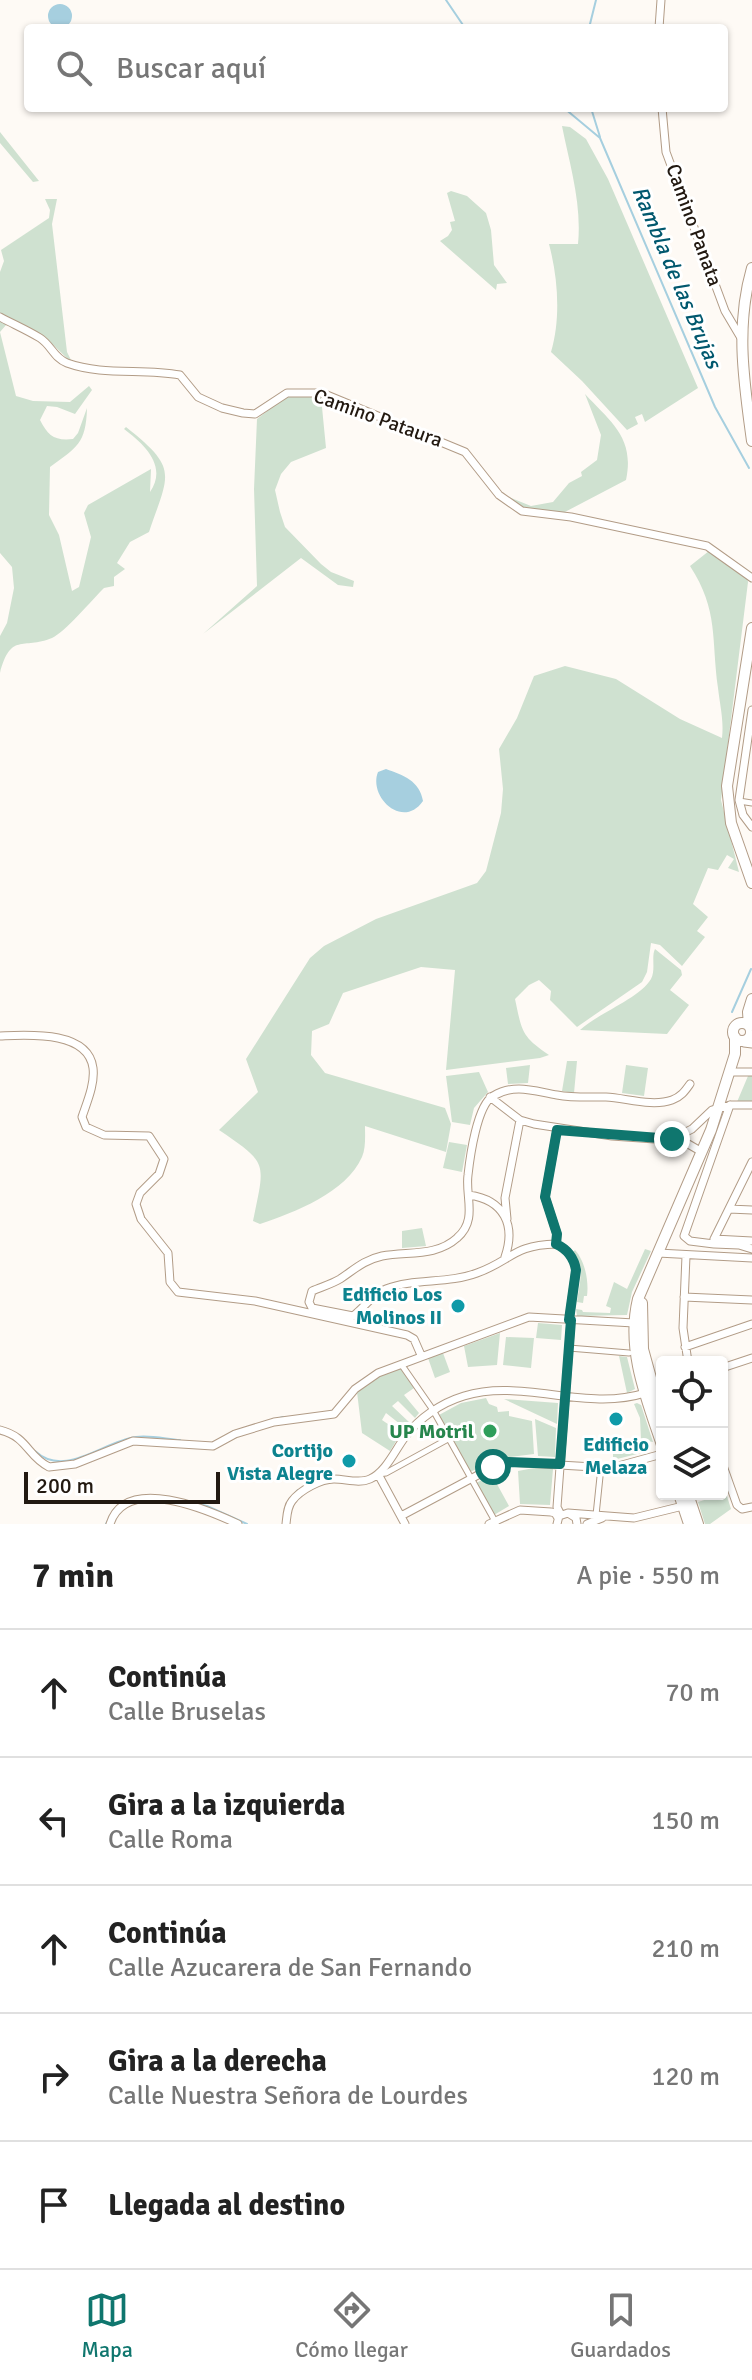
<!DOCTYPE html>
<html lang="es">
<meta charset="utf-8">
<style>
:root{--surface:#fff;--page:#f6f6f6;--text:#222;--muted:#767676;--line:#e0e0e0;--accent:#0f766e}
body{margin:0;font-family:Signika,sans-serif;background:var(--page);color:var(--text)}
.controls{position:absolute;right:24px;bottom:24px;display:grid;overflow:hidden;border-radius:8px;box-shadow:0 2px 6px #0004}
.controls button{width:72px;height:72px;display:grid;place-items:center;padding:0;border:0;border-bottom:2px solid var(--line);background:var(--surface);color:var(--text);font:40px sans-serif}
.scale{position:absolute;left:24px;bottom:20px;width:196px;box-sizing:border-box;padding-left:8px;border:4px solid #221911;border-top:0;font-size:22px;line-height:28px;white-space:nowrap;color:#221911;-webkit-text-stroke:6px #fff;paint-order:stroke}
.stop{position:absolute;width:24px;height:24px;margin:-18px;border:6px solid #0f766e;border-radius:50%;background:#fff}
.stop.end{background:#0f766e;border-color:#fff;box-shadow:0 2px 8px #0008}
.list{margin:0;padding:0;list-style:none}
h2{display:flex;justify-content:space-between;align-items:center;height:104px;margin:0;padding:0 32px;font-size:34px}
h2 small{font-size:26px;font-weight:400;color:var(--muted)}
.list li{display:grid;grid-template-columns:52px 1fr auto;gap:24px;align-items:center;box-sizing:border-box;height:128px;padding:0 32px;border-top:2px solid var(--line)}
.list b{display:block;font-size:30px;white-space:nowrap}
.list p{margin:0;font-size:26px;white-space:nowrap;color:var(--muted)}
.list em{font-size:26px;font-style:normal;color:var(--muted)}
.icon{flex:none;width:44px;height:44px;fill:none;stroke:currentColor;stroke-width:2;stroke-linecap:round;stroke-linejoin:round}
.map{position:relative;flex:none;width:752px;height:1524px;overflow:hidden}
.search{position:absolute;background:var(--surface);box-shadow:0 2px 6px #0004;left:24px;right:24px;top:24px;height:88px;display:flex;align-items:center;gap:20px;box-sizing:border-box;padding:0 28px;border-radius:8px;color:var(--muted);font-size:30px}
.sheet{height:744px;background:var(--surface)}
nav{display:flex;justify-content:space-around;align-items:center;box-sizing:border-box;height:112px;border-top:2px solid var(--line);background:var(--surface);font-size:22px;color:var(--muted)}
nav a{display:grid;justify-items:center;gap:4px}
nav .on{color:var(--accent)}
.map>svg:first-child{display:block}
</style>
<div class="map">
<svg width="752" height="1524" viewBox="0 0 752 1524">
<rect width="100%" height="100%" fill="#fefaf5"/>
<path fill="#cfe1d0" d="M 562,126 L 570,127 L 586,139 L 608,179 L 698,388 L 645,422 L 642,414 L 635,417 L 638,424 L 627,430 L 582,381 L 551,352 C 561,318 558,278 549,244 L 578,244 C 582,204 570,166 562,126 Z
M 0,132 L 39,181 L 33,182 L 0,143 Z
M 451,191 L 467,196 L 486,213 L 491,230 L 494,265 L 507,283 L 497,284 L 496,290 L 440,241 L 448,236 L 452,230 L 450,222 L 455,221 L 447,193 Z
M 45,199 L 57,199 L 52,224 L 67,352 L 73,364 L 44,336 L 0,313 L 0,272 L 4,261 L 1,250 L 49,218 L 50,210 Z
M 0,320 L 6,325 L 0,332 L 16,396 L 33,401 L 70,402 L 89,386 L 92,390 L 75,414 L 57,407 L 47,406 L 40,420 C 48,436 55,441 73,439 L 78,433 L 87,408 C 86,444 77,447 50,467 L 49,515 L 59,535 L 72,591 L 79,587 L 91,537 L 84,513 L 88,505 L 151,469 L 150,492 C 168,466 144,444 124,429 L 126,427 C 179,469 169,473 149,532 L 130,542 L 117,563 L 125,569 L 114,577 L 114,586 L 104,588 C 93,599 64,633 52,638 C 22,650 11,632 0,673 L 0,636 L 7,623 L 14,588 L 12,567 L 0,553 Z
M 585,394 C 611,422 635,438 626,480 L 563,513 L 525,508 L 501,494 L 531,506 L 553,502 L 569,483 L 582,476 L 581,472 L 597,460 L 601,435 Z
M 292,395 L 321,397 L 326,448 L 291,462 L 281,474 L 275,490 L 280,512 L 285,527 L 321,564 L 331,572 L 354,581 L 353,587 L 338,585 L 301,558 L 203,634 L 257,586 L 254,489 L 257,419 L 285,397 Z
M 709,551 L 747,578 L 748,582 L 721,800 L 739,872 L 728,868 L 734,859 L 727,855 L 718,870 L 708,868 L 693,904 L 708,917 L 697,931 L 705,937 L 682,966 L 660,945 L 651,943 L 647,972 L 642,982 L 577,1027 L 550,1000 L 551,991 L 539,980 L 529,985 L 515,999 C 522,1031 521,1036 549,1055 L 540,1058 L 446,1070 L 455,970 L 421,967 L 343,993 L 329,1024 L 312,1031 L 311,1055 L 325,1073 L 445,1108 L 451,1124 L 446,1152 L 365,1126 C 365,1135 366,1148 362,1157 C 346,1193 295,1212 260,1224 L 253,1221 C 265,1162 269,1164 219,1130 L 258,1092 L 246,1059 L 310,958 L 324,946 L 376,919 L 477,883 L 486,871 L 501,813 L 503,789 L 499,749 L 517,718 L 534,676 L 565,666 L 616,679 L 680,719 L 722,738 C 724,720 720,706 718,688 C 711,638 719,611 690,566 Z
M 655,949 L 681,970 L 682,975 L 670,990 L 689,1005 L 667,1034 L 580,1030 C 598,1013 639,999 651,979 C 656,969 651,957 655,949 Z
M 567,1061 L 577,1061 L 574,1093 L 562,1091 Z
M 530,1065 L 528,1083 L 508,1084 L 506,1068 Z
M 626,1065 L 648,1068 L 644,1096 L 622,1093 Z
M 479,1072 L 488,1092 L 474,1108 L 470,1125 L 452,1122 L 446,1076 Z
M 752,1075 L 752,1103 L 737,1102 L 748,1076 Z
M 449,1142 L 467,1145 L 462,1172 L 443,1168 Z
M 422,1228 L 426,1246 L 402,1248 L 402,1231 Z
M 645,1249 L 651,1251 L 632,1292 L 627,1315 L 577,1316 L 576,1309 L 582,1310 L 583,1312 L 610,1313 L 611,1308 L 606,1306 L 614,1282 L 627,1289 Z
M 575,1250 C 585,1261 589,1281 587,1296 L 584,1296 L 583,1303 L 577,1302 C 579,1284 586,1267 573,1252 Z
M 538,1323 L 562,1325 L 561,1340 L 536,1338 Z
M 500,1333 L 497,1365 L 468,1367 L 464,1346 Z
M 506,1337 L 534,1338 L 531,1368 L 503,1365 Z
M 443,1353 L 450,1372 L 435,1378 L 428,1358 Z
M 619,1356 L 627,1357 L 635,1389 L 627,1393 Z
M 401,1368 L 414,1388 L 404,1395 L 419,1413 L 415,1418 L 398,1401 L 392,1406 L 410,1423 L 405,1428 L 386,1413 L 382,1420 L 401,1433 L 390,1451 L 362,1433 L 357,1392 L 376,1377 Z
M 486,1398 L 489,1404 L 497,1407 L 498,1412 L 509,1411 L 509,1416 L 532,1421 L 534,1454 L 501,1458 L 470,1472 L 439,1415 L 461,1403 Z
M 504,1399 L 558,1403 L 557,1424 Z
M 637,1403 L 641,1405 L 653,1442 L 641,1440 L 640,1418 L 634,1404 Z
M 535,1419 L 556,1428 L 555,1457 L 538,1456 Z
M 639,1444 L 641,1453 L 613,1460 L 613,1446 Z
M 534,1468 L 553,1469 L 550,1505 L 520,1504 L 518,1471 Z
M 492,1475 L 509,1506 L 494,1515 L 476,1483 Z
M 726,1493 L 731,1509 L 710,1524 L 705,1524 L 698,1502 Z"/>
<path fill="#a6cfdf" d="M48 16a12 12 0 1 1 24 0a12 12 0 1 1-24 0Z
M 386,769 C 403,775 420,781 423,801 C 403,830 368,797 378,772 Z"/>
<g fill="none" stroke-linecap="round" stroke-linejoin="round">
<path stroke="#a6cfdf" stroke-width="2" d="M 446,0 L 465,28
M 589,28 L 596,0
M 564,108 L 600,138 L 715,407 L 749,468
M 591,108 L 600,137
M 732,1012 L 751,969
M 235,1431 L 283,1417
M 35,1451 C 65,1479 103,1441 136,1437 C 150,1435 166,1439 180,1440
M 317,1479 L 334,1475
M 289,1500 L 298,1490
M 186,1501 L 207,1506 L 247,1524
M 106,1524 L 115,1508"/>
<g stroke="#b29c87" stroke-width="7">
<path id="pedestrian" d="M 739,801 L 752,803
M 569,1348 L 629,1353
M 401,1364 L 433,1410 L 496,1523
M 378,1474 L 386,1473 L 448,1439
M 596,1515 L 601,1467"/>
</g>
<g stroke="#b29c87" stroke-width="9">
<path id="minor" d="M 659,28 L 661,0
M 662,108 L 666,152 L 725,311 L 741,338
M 0,317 C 13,324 27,330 40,338 C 51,345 54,358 67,363 C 103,376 143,368 180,375 L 198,397 L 222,408 L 243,413 L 255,414 L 287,393 L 322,393 L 465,452 L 499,495 L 522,511 L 571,517 L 707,546 L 752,578
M 752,710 L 739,800 L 743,815 L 752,827
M 750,1035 L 752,1037
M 0,1036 C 27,1035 88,1030 93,1068 C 95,1084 87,1102 82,1117 L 86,1127 L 104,1135 L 149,1136 L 164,1159 L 159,1174 L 140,1193 L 136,1204 L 141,1219 L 168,1253 L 170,1282 L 178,1292 L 255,1301 L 407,1335 L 414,1339 L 421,1355
M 744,1043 L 752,1044
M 730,1072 L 752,1072
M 490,1097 L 520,1120 L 534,1124 L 612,1136 L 683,1141 L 702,1152
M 730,1105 L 684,1236 L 690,1241 L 714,1244 L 714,1239 L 752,1241
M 674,1138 L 692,1129 L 712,1110 L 730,1105 L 752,1105
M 469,1195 C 504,1200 516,1225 505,1257
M 729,1209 L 752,1210
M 507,1219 L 505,1198 L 520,1120
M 714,1239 L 752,1162
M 556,1244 C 513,1245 511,1261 477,1273 C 448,1284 414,1278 386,1289 C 371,1295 365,1307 353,1316 L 312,1308 L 309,1302 L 312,1291 C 321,1287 332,1284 340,1279 C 355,1269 364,1260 382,1256 C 408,1251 436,1257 457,1238 C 478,1220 465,1197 468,1175 C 470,1157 477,1105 493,1096 C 515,1083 534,1091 557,1095 C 573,1098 590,1097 606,1097 C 626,1098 652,1107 672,1100 C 681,1097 685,1091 690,1084
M 556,1244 L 557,1234 L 545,1197 L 557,1130
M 556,1244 C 567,1249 574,1258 576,1270 L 569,1320
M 714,1244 L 739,1245 L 752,1249
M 658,1253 L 752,1258
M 686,1256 L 683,1328 L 688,1362
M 684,1297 L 752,1300
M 685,1347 L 752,1324
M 722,1368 L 752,1358
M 0,1430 C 28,1437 27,1456 49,1467 L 75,1464 L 133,1441 L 213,1446 L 235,1434 L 274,1422 L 334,1414 L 355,1389 L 378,1373 L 529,1317 L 634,1323
M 722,1463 L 737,1505 L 742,1509 L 752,1507
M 378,1474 L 405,1524
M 568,1513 L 634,1518 L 683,1506
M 561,1515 L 557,1507 L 571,1320
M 401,1516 L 493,1467 L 508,1462 L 611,1468 L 662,1454
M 110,1524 C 126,1474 208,1510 238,1524
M 286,1524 C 287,1516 287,1507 292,1501 C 300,1490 321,1479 334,1479 C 346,1479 359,1484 370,1479 C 386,1472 395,1450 405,1437 C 419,1418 441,1403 464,1396 C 522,1378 586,1412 645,1393
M 489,1524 L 520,1510 L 551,1512 L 555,1513 L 558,1518
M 557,1524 L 559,1516 L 568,1513 L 576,1518 L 577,1524
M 587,1524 L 602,1518"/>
</g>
<g stroke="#b29c87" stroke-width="12">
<path id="secondary" d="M 752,268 C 735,327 744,382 752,441
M 752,628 L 727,786 L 731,823 L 752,883
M733 1032a9 9 0 1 1 18 0a9 9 0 1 1-18 0Z
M 749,1026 L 748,1012 L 752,999
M 642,1303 L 643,1349 L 662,1418
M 662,1445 C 646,1398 626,1349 638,1299 L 711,1130 L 735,1054 L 735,1037
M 679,1494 L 689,1524
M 688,1494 L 698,1524"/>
</g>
<use href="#pedestrian" stroke="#fff" stroke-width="5"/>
<use href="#minor" stroke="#fff" stroke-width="7"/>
<use href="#secondary" stroke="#fff" stroke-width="10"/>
</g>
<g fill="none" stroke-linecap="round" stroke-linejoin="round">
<path stroke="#0f766e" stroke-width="10" d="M 493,1467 L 508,1462 L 560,1464 L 571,1320 L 569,1320 L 576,1270 C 574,1258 567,1249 556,1244 L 557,1234 L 545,1197 L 557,1130 L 672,1139"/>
</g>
<g fill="#0f9aa8" stroke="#fff" stroke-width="3">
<circle cx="458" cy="1306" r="8"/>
<circle cx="616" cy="1419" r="8"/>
<circle cx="349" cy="1461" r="8"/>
</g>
<circle fill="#2e9e5b" stroke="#fff" stroke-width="3" cx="490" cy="1431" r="8"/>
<g text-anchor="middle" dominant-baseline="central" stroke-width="6" stroke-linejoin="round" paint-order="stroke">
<g font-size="20" fill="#221911" stroke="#fff">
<text transform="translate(694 225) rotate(70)">Camino Panata</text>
<text transform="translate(378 418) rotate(20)">Camino Pataura</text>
</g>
<g font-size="20" font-weight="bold" fill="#0d838f" stroke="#fff" text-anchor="end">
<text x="442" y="1294">Edificio Los<tspan x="442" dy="23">Molinos II</tspan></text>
<text x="616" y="1444" text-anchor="middle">Edificio<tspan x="616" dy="23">Melaza</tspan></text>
<text x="333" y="1450">Cortijo<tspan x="333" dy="23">Vista Alegre</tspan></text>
</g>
<g font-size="20" font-weight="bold" fill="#27864d" stroke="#fff" text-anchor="end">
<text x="474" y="1431">UP Motril</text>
</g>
<g font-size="22" font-style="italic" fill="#01586e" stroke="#fff">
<text transform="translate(677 277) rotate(67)">Rambla de las Brujas</text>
</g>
</g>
</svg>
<div class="controls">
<button><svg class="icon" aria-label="locate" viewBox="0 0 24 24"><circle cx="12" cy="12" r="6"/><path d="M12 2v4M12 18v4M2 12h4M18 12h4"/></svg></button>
<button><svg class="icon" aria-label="layers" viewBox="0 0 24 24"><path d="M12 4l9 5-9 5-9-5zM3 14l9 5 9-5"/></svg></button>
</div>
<div class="scale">200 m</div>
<div class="stop" style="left:493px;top:1467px"></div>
<div class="stop end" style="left:672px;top:1139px"></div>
<div class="search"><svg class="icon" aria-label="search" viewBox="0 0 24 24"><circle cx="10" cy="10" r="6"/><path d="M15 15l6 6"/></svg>Buscar aquí</div>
</div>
<section class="sheet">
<h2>7 min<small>A pie · 550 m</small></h2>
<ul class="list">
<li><svg class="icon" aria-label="ahead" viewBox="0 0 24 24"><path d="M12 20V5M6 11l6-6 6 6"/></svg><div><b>Continúa</b><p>Calle Bruselas</p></div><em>70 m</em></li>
<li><svg class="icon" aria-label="left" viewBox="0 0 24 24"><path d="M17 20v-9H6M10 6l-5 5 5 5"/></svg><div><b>Gira a la izquierda</b><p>Calle Roma</p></div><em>150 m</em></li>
<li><svg class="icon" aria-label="ahead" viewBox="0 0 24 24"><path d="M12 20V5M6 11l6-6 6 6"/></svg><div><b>Continúa</b><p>Calle Azucarera de San Fernando</p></div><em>210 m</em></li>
<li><svg class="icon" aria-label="right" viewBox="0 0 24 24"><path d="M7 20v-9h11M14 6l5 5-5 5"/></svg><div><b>Gira a la derecha</b><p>Calle Nuestra Señora de Lourdes</p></div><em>120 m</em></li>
<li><svg class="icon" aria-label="arrive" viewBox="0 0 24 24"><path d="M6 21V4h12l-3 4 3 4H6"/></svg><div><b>Llegada al destino</b></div></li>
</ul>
</section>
<nav>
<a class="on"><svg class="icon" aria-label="map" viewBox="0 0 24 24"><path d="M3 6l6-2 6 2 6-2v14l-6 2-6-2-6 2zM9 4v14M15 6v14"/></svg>Mapa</a>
<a><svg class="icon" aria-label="directions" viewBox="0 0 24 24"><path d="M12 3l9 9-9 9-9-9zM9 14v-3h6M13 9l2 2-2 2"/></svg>Cómo llegar</a>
<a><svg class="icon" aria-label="saved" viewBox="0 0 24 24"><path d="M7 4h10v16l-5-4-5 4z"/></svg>Guardados</a>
</nav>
